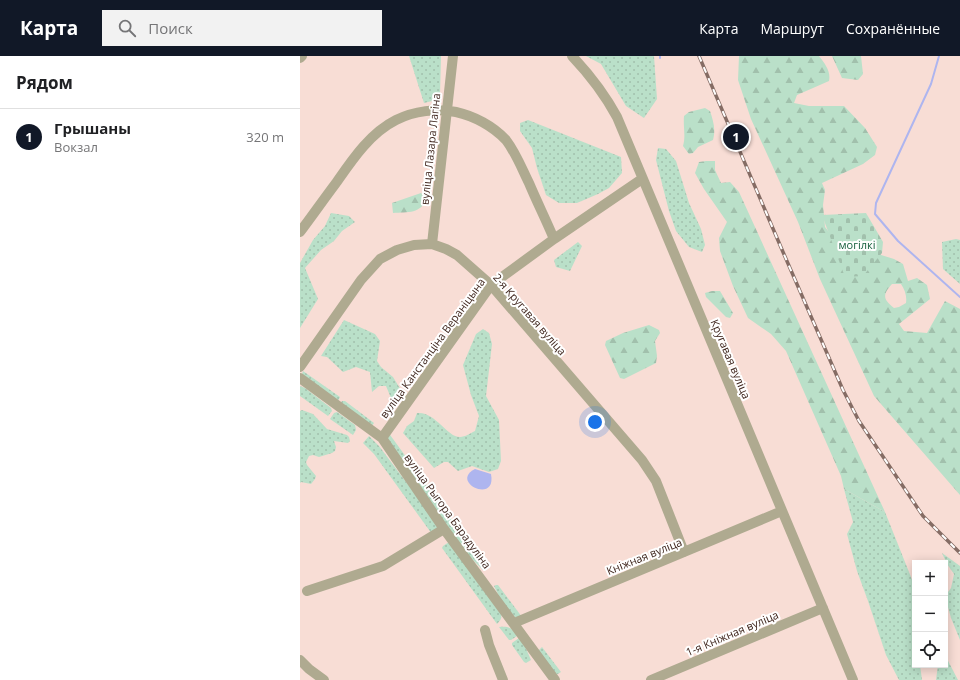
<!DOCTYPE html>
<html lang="ru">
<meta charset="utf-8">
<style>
:root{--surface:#fff;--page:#f2f2f2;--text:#202124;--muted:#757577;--line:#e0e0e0;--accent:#111827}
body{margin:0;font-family:"Open Sans",sans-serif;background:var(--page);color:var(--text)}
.controls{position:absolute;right:12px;bottom:12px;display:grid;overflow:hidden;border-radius:0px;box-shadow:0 2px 10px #0003}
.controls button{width:36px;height:36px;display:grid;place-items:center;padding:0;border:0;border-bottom:1px solid var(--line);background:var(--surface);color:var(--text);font:20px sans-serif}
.you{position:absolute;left:295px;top:366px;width:14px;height:14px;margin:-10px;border:3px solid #fff;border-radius:50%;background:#1a73e8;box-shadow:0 0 0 6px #1a73e833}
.badge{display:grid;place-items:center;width:26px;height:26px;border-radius:50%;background:var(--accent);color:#fff;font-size:13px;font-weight:700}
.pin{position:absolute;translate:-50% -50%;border:2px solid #fff;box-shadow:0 1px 4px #0006}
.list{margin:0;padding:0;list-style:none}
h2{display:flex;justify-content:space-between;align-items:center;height:52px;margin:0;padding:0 16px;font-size:17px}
h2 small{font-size:13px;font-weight:400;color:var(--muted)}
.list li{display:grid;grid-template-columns:26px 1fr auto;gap:12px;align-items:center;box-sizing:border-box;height:56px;padding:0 16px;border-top:1px solid var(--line)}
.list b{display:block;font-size:15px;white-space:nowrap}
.list p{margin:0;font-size:13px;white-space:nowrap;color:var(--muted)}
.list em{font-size:13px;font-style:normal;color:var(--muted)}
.icon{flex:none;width:22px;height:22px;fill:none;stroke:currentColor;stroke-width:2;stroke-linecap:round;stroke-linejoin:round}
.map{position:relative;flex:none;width:660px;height:624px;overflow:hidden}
header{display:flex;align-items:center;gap:24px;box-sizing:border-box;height:56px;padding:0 20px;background:var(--accent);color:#fff}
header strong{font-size:19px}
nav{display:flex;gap:22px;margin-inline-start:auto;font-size:14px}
.search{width:280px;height:36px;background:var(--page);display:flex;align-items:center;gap:10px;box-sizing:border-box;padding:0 14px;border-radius:0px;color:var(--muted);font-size:15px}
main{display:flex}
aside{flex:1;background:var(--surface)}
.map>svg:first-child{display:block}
</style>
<header>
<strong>Карта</strong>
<div class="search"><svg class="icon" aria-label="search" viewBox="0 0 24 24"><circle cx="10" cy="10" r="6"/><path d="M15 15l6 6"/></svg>Поиск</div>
<nav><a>Карта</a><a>Маршрут</a><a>Сохранённые</a></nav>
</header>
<main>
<aside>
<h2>Рядом<small></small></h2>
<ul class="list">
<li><span class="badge">1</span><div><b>Грышаны</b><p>Вокзал</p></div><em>320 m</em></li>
</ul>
</aside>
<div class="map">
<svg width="660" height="624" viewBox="0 0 660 624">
<defs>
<pattern id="grass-dots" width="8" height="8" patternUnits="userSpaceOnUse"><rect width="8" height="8" fill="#bae0c9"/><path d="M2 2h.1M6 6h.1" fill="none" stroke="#a1c0ac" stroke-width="1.8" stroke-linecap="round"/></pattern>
<pattern id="forest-firs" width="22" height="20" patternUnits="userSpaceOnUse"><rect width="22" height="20" fill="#bae0c9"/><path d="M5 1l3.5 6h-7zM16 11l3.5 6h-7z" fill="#a1c0ac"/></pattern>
<pattern id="cemetery-stones" width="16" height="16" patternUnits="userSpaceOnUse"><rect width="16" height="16" fill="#bae0c9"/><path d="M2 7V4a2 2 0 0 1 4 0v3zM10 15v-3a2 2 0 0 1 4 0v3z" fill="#a1c0ac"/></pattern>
</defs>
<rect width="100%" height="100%" fill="#f8ddd5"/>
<path fill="url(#grass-dots)" d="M 109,0 L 141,0 L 140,39 L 136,44 L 124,47 Z
M 286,0 L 354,0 L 357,43 L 344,62 L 326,50 L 301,8 Z
M 228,64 L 321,101 L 322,117 L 309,132 L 298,138 L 277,147 L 259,147 L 246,139 L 237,112 L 232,92 L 220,75 L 220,67 Z
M 358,92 L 366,93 L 376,105 L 389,147 L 401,173 L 405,189 L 402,196 L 389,191 L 376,175 L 369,155 L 356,104 Z
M 31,157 L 49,160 L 55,166 L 42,175 L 34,185 L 21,194 L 5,212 L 18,243 L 0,272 L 0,207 L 13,184 L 25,170 Z
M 656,183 L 660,184 L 660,228 L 643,213 L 642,186 Z
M 278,186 L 282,190 L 270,215 L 256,211 L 254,204 Z
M 44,264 L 75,278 L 80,285 L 77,305 L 81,311 L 93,321 L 101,334 L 98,340 L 95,343 L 91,342 L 86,330 L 79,330 L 72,336 L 70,316 L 56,311 L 43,316 L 27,301 L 21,300 Z
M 183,273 L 189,277 L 192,288 L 186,340 L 199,364 L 201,405 L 198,413 L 189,416 L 172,410 L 158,415 L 148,406 L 144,406 L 134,412 L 103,377 L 107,370 L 114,365 L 117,357 C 135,355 147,381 160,381 C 165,381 171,377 175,375 L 179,360 L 171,339 L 163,309 L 176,278 Z
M 3,315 L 40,341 L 38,345 L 2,318 Z
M 0,330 L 5,332 L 31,352 L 32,355 L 28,360 L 0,340 Z
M 42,345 L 45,345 L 74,367 L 71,371 L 40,348 Z
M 2,354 L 13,358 L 27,373 L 47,379 L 49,381 L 50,385 L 48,387 L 34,385 L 36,391 L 35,395 L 32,397 L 19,401 L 13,399 L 9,400 L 6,406 L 7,409 L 16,420 L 15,423 L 11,428 L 1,426 L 0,427 L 0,355 Z
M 37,356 L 55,369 L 56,374 L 53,379 L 30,363 L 34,357 Z
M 88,376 L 185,510 L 184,513 L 183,514 L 169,500 L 86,385 Z
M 69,380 L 79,390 L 137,467 L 137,472 L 132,478 L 74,398 L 63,387 Z
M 544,433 L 585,456 L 615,531 L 615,609 L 620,609 L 622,624 L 599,624 L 586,599 L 568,545 L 557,515 L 547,478 L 553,466 Z
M 149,486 L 201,557 C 202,562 201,564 197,568 L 142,492 L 143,490 Z
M 642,497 L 660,510 L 660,584 L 651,562 L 645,540 L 651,532 L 654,518 L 647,508 Z
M 196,529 L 198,529 L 222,561 L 216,562 L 203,548 L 194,530 Z
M 199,571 C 209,570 212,572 217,580 L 211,584 L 209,584 Z
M 219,582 L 224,588 L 231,604 L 226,607 L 224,606 L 212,589 L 212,587 Z
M 242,591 L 261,616 L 256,619 L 238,595 Z
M 645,599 L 658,624 L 636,624 L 638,609 L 645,609 Z"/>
<path fill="url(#forest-firs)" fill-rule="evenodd" d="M 439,0 L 519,0 C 525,8 531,15 529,25 L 497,39 L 494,47 L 509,50 L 544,50 L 565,72 L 577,91 L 575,99 L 563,108 L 522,127 L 525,134 L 523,149 L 525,171 L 536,185 L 594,203 L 603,208 L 608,225 L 617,222 L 627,229 L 630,243 L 599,268 L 604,275 L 627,277 L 645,245 L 660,253 L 660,439 L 574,340 L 520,223 L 498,166 L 451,63 L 438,24 ZM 592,228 L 601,228 C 605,234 607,240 606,247 L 599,251 L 594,252 C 582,243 583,238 592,228 Z
M 532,0 L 561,0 L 563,18 L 558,24 L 542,22 Z
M 405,52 L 410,55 C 413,64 416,73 413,84 L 398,91 L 393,97 L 389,98 L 383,90 C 386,80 383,71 384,60 L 389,56 Z
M 406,105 L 415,105 L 415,114 L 421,127 L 430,126 L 439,136 L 585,456 L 544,433 L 541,420 L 486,295 L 471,278 L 448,262 L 433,230 L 420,195 L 419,182 L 427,166 L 404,133 L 395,117 L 399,106 Z
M 121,137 L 127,142 C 121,158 108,156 93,157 L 92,147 Z
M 412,235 L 420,235 L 433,257 L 430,262 L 426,261 L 406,241 L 405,237 Z
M 349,269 L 359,274 L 360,277 L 355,285 L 357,300 L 356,307 L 324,323 L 320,322 L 305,289 L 306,285 L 323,277 Z"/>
<path fill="url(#cemetery-stones)" d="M 566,157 L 583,186 L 582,197 L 563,220 L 545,221 L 522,159 Z"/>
<path fill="#aeb5ef" d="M 175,413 L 191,418 C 197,449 149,426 175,413 Z"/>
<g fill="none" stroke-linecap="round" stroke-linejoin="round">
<path stroke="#aeb5ef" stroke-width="2" d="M 639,0 L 631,28 L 576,147 L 575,158 L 598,185 L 660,241
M 360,2 L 360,0"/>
<path stroke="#afaa90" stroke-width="10" d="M 272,0 C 291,20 304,37 317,61 L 553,624
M 0,2 L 2,0
M 0,176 C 12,160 24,143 36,127 C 52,104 70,77 96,64 C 114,55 137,52 156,56 C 174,60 193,70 206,84 C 216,97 222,113 229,127 C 237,146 246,164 254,183
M 132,188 L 153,0
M 0,311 L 61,224 L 80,203 L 97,194 L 114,189 L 132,188 L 146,193 L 157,199 L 191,229 L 342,404 L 356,425 L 384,496
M 0,322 L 82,382 L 144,473 L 255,624
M 82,382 L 191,229 L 254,183 L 342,123
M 7,535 L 83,510 L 144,473
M 214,567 L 482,455
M 185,574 L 189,589 L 203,624
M 0,604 L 9,613 L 24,624
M 351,624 L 523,552"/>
<g stroke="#856c64" stroke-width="3.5">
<path id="rail" d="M 399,0 L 483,196 L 543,334 L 559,365 L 623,460 L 660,497"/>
</g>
<use href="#rail" stroke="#fff" stroke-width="2" stroke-dasharray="6" stroke-linecap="butt"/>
</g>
<g text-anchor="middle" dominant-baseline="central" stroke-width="4" stroke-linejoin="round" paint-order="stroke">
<g font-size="11" fill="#40271f" stroke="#fff">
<text transform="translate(130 93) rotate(-84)">вуліца Лазара Лагіна</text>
<text transform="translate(230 258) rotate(49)">2-я Кругавая вуліца</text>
<text transform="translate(132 292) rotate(-54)">вуліца Канстанціна Вераніцына</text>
<text transform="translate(431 303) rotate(67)">Кругавая вуліца</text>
<text transform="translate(148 455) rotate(54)">вуліца Рыгора Барадуліна</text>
<text transform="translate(344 500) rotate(-22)">Кніжная вуліца</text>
<text transform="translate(432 577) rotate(-23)">1-я Кніжная вуліца</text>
</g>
<g font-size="11" fill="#135d3b" stroke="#fff">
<text x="557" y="188">могілкі</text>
</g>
</g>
</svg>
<div class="controls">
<button>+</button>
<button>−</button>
<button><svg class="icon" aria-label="locate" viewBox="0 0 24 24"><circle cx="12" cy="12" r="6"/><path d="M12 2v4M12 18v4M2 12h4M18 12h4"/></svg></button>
</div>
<div class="you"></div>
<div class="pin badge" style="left:436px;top:81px">1</div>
</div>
</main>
